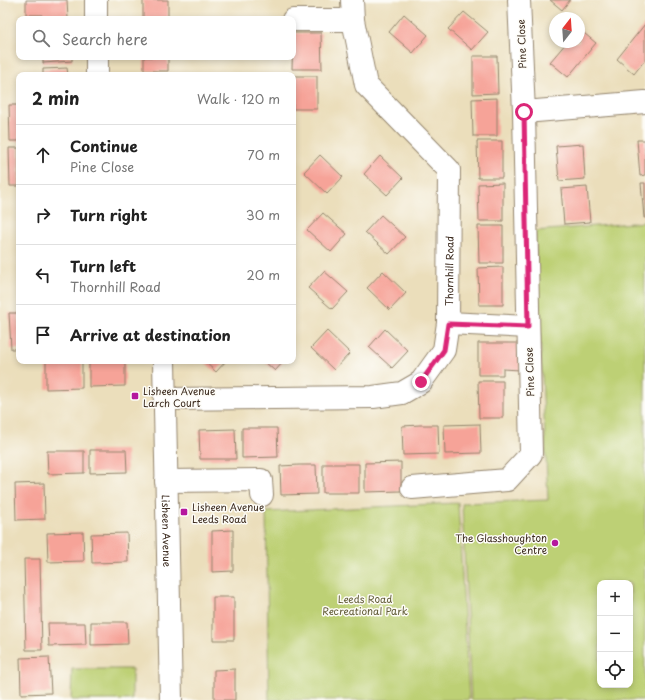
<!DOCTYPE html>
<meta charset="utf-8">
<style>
:root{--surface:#fff;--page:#f6f6f6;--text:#222;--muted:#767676;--line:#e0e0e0}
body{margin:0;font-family:"Playpen Sans",sans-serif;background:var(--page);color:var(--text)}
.controls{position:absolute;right:12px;bottom:12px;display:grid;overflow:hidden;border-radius:8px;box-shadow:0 2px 6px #0003}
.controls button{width:36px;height:36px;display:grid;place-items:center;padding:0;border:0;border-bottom:1px solid var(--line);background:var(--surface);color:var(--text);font:20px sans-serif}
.compass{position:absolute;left:549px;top:12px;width:36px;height:36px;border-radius:50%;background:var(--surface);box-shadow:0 2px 6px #0003;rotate:17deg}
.stop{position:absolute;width:12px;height:12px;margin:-9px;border:3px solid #db2777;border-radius:50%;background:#fff}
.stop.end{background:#db2777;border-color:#fff;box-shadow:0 1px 4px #0008}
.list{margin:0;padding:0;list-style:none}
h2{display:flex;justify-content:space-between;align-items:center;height:52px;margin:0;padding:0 16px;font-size:17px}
h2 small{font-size:13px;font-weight:400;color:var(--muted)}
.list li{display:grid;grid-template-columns:26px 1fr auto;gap:12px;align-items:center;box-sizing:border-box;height:60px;padding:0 16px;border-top:1px solid var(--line)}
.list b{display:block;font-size:15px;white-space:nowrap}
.list p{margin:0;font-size:13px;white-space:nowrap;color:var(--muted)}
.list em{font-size:13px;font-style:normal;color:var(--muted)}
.icon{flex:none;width:22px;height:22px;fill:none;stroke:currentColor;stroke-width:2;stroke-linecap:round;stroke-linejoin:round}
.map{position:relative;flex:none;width:645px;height:700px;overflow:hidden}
.search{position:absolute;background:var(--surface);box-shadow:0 2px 6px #0003;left:16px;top:16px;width:280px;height:44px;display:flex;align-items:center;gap:10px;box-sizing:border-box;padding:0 14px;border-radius:8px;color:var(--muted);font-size:15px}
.panel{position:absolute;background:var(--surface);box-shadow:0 2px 6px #0003;left:16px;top:72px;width:280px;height:292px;border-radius:8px}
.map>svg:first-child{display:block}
</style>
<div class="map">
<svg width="645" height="700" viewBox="0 0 645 700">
<rect width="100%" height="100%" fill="#fdfcf7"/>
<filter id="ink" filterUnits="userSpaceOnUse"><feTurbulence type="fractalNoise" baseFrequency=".025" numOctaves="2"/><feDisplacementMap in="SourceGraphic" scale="8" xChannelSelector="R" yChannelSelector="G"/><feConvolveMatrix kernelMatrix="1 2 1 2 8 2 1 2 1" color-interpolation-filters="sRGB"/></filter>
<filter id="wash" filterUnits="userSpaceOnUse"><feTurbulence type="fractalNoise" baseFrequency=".012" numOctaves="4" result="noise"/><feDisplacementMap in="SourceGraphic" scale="16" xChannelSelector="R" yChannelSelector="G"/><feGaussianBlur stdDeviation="0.9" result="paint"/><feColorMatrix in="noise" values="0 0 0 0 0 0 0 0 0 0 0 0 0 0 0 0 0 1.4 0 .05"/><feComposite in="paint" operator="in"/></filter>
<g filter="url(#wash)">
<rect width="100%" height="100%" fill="#ebdebb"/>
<path fill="#bdd074" stroke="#7c7d49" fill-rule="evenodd" d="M 645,222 L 645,700 L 471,700 L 462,505 L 463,503 L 548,500 L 535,231 ZM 600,583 L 630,583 L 630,685 L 600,685 Z
M 458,503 L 469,700 L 269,700 L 266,512 Z
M 72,669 L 132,669 L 132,700 L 71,700 Z"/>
<g id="blocks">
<path fill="#f6a398" d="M 26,0 L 67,0 L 68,19 L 42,19 L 42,15 L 26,15 Z
M 143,0 L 168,0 L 168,19 L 143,19 Z
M 550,0 L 570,0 L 562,10 Z
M 464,12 L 488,32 L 472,50 L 448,29 Z
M 404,14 L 428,35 L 413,53 L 389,32 Z
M 645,24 L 645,60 L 634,74 L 617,59 Z
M 579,29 L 596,43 L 568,77 L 550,62 L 567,42 L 579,42 Z
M 293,33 L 321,33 L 322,69 L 292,69 Z
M 473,56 L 497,56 L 498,93 L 473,94 Z
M 43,57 L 72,57 L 72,61 L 43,63 Z
M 144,57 L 168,57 L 168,71 L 144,71 Z
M 67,68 L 68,75 L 43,75 L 43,69 Z
M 293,76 L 317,76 L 317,109 L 293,109 Z
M 497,98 L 497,136 L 473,136 L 472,99 Z
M 9,105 L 19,105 L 19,141 L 10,141 Z
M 637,140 L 645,140 L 645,175 L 640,176 Z
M 477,141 L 502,141 L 502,178 L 478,178 Z
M 583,144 L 585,179 L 559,181 L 556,146 Z
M 9,148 L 19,148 L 19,186 L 10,186 Z
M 320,155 L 343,177 L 327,194 L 304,172 Z
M 380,156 L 403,178 L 387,195 L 364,174 Z
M 503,183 L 503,221 L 479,221 L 478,184 Z
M 641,183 L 645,183 L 645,218 L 644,218 Z
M 587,187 L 590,222 L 564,224 L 561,189 Z
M 323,213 L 347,234 L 331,252 L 307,230 Z
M 381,215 L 405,237 L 389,254 L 365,232 Z
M 478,226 L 503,226 L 503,263 L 479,263 Z
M 503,267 L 503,305 L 479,305 L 478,268 Z
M 324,271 L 348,292 L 332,309 L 308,288 Z
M 383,271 L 406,293 L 390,310 L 367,288 Z
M 9,313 L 19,313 L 19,349 L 11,349 Z
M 385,329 L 408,351 L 392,368 L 369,347 Z
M 327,331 L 350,353 L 334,370 L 311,348 Z
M 478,343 L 520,343 L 520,370 L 503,369 L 503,375 L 478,375 Z
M 46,361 L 82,361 L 82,388 L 46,389 Z
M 89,361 L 125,361 L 125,386 L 89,387 Z
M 204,361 L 226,361 L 216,372 Z
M 264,361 L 284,361 L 275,371 Z
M 478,381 L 503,381 L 503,418 L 479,418 Z
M 480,424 L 481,453 L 445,454 L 444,425 Z
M 420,425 L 438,425 L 439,454 L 403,455 L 402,426 Z
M 242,428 L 277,428 L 278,457 L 242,458 Z
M 235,429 L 236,459 L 200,459 L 199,430 Z
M 90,450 L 126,450 L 127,472 L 90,473 Z
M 47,451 L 84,451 L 84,473 L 48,474 Z
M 401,462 L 401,491 L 365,492 L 365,463 Z
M 323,464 L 359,464 L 359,493 L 323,493 Z
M 299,465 L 316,465 L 317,494 L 281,495 L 280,466 Z
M 44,483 L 45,519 L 16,520 L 15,484 Z
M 233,530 L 233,571 L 212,572 L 212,531 Z
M 83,532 L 84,561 L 48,562 L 47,533 Z
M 127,533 L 128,562 L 92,563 L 91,534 Z
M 24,559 L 40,559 L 42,650 L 26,650 Z
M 213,597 L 234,597 L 234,640 L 213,640 Z
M 91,622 L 127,622 L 128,644 L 91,645 Z
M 48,623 L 85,623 L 86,645 L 49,646 Z
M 49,657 L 51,693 L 21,694 L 20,658 Z
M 235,669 L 235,700 L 214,700 L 214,670 Z"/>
</g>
</g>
<g filter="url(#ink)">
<use href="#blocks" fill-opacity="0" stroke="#93846c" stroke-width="1"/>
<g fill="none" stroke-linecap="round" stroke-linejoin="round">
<g stroke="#93846c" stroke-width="24">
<g id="minor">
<path d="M 96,0 L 96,19"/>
<path d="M 293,20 L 353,20"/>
<path d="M 97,57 L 97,75"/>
<path d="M 524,112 L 645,102"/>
<path d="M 448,323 L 528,327"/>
<path id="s1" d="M 164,361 L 171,700"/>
<path id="s2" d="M 165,399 L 373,397 L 402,393 L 421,382 L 444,350 L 448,323 L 449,170 L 366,85 L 353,20 L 352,0"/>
<path d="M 166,481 L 261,480 L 262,495"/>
<path d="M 412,488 L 507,480 L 531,454 L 524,112 L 519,0"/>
</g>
</g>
<use href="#minor" stroke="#fff" stroke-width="22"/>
</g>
</g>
<g fill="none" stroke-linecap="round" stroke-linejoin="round" filter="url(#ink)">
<path stroke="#db2777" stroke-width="5" d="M 421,382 L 444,350 L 448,324 L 528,327 L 524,112"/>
</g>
<g fill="#b5179e" stroke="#fdfcf7" stroke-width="1.5">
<rect x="131" y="392" width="8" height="8" rx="2"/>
<rect x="180" y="508" width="8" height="8" rx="2"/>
<circle cx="555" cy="543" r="4"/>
</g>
<g text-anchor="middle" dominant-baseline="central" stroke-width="3" stroke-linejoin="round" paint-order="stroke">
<g font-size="10" fill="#3b2a1e" stroke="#fdfcf7">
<text transform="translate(521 44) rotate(-92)">Pine Close</text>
<text stroke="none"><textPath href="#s2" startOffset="378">Thornhill Road</textPath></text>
<text transform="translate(529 372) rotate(-92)">Pine Close</text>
<text stroke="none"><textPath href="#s1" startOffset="170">Lisheen Avenue</textPath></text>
</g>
<g font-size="10" fill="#3b2a1e" stroke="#fdfcf7" text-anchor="start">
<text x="143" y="390">Lisheen Avenue<tspan x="143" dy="12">Larch Court</tspan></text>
<text x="192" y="506">Lisheen Avenue<tspan x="192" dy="12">Leeds Road</tspan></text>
<text x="547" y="537" text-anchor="end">The Glasshoughton<tspan x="547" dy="12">Centre</tspan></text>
</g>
<g font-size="10" fill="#625c38" stroke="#fdfcf7">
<text x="365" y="598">Leeds Road<tspan x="365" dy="12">Recreational Park</tspan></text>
</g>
</g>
</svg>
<div class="controls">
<button>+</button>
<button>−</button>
<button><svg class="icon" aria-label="locate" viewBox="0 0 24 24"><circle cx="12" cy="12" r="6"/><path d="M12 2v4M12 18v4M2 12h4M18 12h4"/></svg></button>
</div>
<svg class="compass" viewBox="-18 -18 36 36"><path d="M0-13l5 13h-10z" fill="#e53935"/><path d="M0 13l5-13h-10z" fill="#767676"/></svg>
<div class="stop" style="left:524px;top:112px"></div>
<div class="stop end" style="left:421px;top:382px"></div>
<div class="search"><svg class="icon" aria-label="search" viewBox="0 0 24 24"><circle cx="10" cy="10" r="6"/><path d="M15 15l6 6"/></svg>Search here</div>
<section class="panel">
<h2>2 min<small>Walk · 120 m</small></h2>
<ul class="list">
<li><svg class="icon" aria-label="ahead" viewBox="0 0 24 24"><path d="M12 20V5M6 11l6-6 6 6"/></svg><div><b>Continue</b><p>Pine Close</p></div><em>70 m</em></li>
<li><svg class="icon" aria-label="right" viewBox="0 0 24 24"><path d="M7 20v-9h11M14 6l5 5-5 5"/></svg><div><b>Turn right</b></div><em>30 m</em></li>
<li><svg class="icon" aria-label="left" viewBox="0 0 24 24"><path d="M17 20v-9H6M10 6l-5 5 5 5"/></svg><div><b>Turn left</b><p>Thornhill Road</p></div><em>20 m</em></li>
<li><svg class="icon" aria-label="arrive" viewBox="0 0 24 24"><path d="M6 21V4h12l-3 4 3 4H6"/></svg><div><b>Arrive at destination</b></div></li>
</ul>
</section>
</div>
